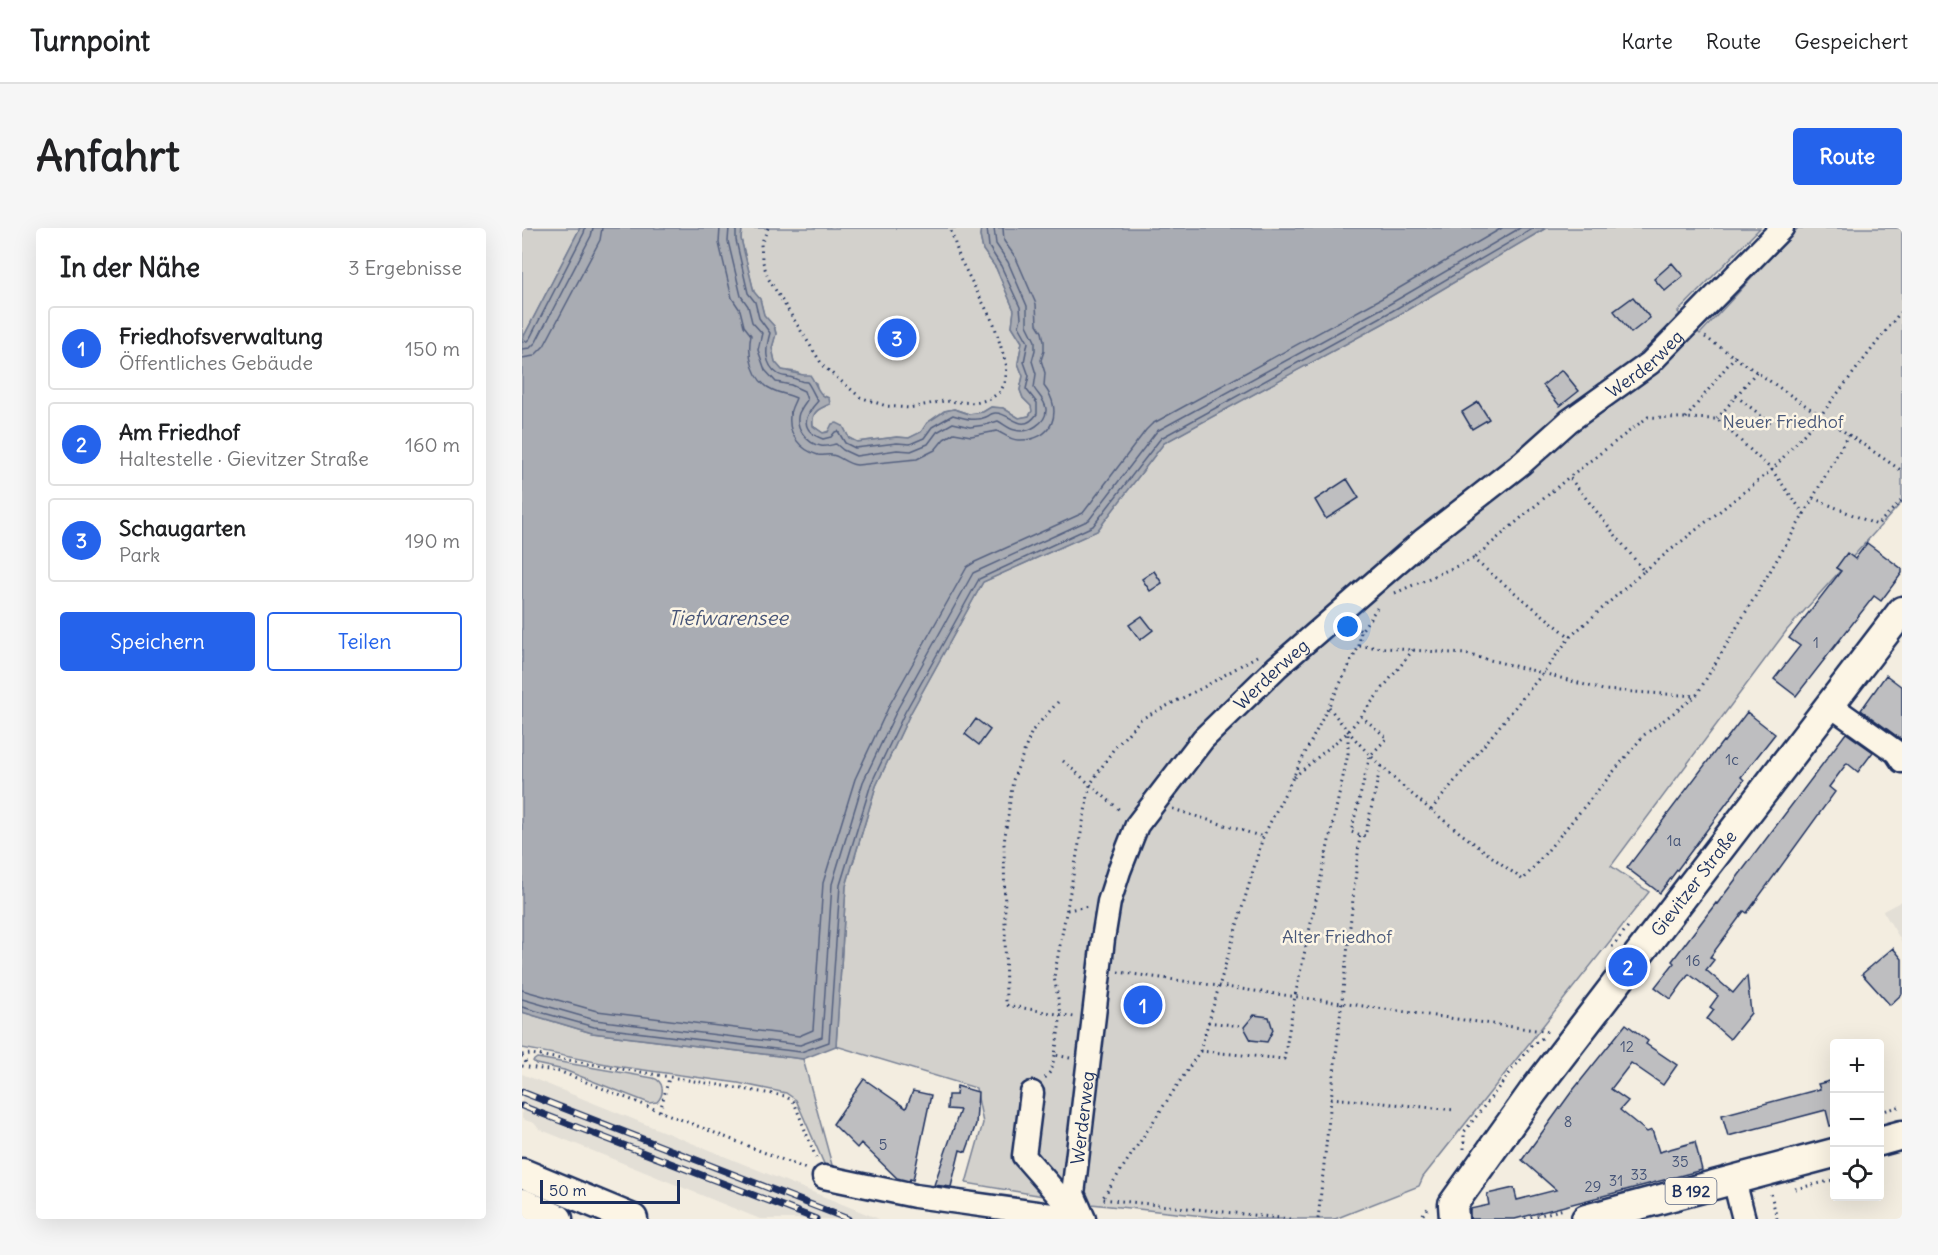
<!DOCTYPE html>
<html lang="de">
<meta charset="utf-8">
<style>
:root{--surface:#fff;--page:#f6f6f6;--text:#202124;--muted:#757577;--line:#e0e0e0;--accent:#2563eb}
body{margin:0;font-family:Delius,sans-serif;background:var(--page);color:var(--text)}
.controls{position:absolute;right:18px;bottom:18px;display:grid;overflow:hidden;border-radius:6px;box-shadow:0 6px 24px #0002}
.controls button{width:54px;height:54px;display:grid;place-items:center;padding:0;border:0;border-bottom:2px solid var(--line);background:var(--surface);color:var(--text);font:30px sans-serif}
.scale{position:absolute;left:18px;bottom:15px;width:140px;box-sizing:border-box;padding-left:6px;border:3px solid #1b2f5e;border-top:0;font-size:16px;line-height:21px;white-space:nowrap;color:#1b2f5e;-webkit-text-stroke:4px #fcf5e5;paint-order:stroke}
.you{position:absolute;left:826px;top:399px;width:21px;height:21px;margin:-15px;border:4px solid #fff;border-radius:50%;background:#1a73e8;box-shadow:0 0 0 9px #1a73e833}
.badge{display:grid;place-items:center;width:39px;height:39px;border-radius:50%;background:var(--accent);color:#fff;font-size:20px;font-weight:700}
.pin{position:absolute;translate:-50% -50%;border:3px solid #fff;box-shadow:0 2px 6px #0006}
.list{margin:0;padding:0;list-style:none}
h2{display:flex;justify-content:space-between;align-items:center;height:78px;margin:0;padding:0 24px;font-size:26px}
h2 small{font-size:20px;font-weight:400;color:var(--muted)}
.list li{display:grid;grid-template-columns:39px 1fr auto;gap:18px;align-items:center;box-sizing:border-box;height:84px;margin:0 12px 12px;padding:0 12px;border:2px solid var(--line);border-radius:6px}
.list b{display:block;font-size:22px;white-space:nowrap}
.list p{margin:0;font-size:20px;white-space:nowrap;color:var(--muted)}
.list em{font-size:20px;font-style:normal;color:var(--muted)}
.actions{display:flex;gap:12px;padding:18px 24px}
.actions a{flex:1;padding:14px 0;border:2px solid var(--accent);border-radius:6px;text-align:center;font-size:21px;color:var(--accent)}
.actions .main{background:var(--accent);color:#fff}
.icon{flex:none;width:33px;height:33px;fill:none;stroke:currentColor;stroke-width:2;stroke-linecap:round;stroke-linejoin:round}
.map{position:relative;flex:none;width:1380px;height:991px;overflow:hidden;border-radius:6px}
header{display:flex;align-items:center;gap:36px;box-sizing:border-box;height:84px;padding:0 30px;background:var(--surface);border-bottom:2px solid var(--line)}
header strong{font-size:28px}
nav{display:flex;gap:33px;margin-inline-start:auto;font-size:21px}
.intro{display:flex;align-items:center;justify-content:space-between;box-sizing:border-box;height:144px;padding:0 36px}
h1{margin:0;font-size:42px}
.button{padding:15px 27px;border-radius:6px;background:var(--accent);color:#fff;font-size:21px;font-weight:700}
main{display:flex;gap:36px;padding:0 36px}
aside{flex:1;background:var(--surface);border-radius:6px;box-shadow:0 6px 24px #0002}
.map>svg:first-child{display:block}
</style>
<header>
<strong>Turnpoint</strong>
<nav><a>Karte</a><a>Route</a><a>Gespeichert</a></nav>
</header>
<div class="intro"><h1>Anfahrt</h1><a class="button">Route</a></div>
<main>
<aside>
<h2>In der Nähe<small>3 Ergebnisse</small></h2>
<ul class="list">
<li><span class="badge">1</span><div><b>Friedhofsverwaltung</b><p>Öffentliches Gebäude</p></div><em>150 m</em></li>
<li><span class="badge">2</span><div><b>Am Friedhof</b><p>Haltestelle · Gievitzer Straße</p></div><em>160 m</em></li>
<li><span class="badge">3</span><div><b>Schaugarten</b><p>Park</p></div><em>190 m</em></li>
</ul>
<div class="actions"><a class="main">Speichern</a><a>Teilen</a></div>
</aside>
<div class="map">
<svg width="1380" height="991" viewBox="0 0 1380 991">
<rect width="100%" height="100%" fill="#f3ede0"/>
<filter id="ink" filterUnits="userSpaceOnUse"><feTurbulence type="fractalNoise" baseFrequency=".0167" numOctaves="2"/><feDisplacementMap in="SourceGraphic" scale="12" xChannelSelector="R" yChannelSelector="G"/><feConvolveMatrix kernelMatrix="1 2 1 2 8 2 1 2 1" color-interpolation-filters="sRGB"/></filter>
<g filter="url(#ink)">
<path fill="#e3dfd6" d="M 1380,673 L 1380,714 L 1361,683 Z
M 0,846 L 357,991 L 238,991 L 17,901 L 12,895 L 0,891 Z"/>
<path fill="#d3d1cc" stroke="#778095" stroke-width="1.5" d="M 0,0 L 58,0 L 0,112 Z
M 220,0 L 459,0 L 458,8 L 461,22 L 474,40 L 492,82 L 490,98 L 500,114 L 496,135 L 501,148 L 498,162 L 501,170 L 509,178 L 511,183 L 507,188 L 497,190 L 481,180 L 469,179 L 461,184 L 447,186 L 432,181 L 422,183 L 405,195 L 399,205 L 387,210 L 375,209 L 334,214 L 327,210 L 321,198 L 301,205 L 291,198 C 289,184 296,181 308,176 L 296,164 L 294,155 L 274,144 L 260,142 L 253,134 L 250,120 L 254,105 L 252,98 L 242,87 L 238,71 L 232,64 L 219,11 Z
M 1024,0 L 1238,0 L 1156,84 L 1178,106 L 1276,0 L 1380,0 L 1380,274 L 1265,402 L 1089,638 L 1127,664 L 901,949 L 897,958 L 813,991 L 710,991 L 569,976 L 444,955 L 461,895 L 454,860 L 314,818 L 324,658 L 354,558 L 388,486 L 461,354 L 575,303 L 642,215 L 873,89 Z
M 0,784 L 70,805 L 281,831 L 310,937 L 308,939 L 303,938 L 274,872 L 264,865 L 216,855 L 100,839 L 0,820 Z
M 15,830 L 131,850 C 142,853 143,866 135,874 L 127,875 L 42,842 L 14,836 L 11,833 Z"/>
<path fill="#a9acb3" stroke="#707a91" stroke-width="1.5" d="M 58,0 L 220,0 L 219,11 L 232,64 L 238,71 L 242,87 L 252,98 L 254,106 L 250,120 L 253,134 L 260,142 C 270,144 279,148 288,147 C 295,156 295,167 307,170 L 308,176 C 296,181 289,184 291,198 L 301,205 L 306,204 L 310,196 L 315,195 L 321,198 L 327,210 L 335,214 L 375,209 L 387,210 L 399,204 L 405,195 L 423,183 L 432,181 L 447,186 L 461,184 L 469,179 L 481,180 L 497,190 L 507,188 L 510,183 L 509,178 L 501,170 L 498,162 L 501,148 L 496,135 L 500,114 L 490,98 L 492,82 L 474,40 L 461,22 L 458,8 L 459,0 L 1024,0 L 873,89 L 642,215 L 575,303 L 461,354 L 388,486 L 354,558 L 324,658 L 314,818 L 281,831 L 70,805 L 0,784 L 0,112 Z"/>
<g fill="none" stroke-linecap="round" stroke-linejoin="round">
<path stroke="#546180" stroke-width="1.5" d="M 198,0 L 197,15 L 210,70 L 218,82 L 222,98 L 229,107 C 225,127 230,153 251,162 C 259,166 266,166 274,170 C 272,176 268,181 268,188 C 266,206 278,222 296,227 C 301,228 305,226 310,227 C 318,228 324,236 335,237 L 395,231 L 413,222 L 422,211 L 432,205 L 449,208 L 475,203 C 482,206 488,212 496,212 C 531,214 542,183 522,158 L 523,145 L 519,132 L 522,123 L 522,113 L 520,104 L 515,96 L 514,76 L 494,30 L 482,13 L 481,0
M 207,0 L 206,13 L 219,68 L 226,78 L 230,94 L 240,105 L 236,122 L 243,142 L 254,154 L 269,157 L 282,163 L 285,172 C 282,176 279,181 277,185 C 272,199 285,216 299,218 C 304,219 309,217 314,216 L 321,222 L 334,228 L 375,222 L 389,223 L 406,216 L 415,204 L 431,195 L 448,199 L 463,197 L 476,193 C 482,196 487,201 493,202 C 506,206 525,195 524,181 C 523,172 516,167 512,160 L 514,146 L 510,133 L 513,122 L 513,113 L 505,97 L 505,78 L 486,34 L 474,16 L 472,0
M 214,0 L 214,12 L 226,65 L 233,74 L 237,90 L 248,105 C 244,119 241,136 256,146 C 260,149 266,148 271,150 C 277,152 278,154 285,154 C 288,157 293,169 296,173 C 282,188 277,202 301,211 L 309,209 L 313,204 L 316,203 L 323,215 L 333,220 L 375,215 L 388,216 L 402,210 L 410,199 L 431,187 C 442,190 453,194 464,189 C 470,187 466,186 473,185 C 489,184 499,208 515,186 L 515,175 L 504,161 L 507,148 L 502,134 L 506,114 L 497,98 L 499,90 L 498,79 L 479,38 L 467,19 L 465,0
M 0,114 L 5,113 L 8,110 L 62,5 L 63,0
M 0,121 L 8,120 L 14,114 L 69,8 L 71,0
M 0,130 L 12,128 L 22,118 L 78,12 L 80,0
M 0,762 L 75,783 L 277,808 L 291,802 L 301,655 L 333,551 L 368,476 L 445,339 L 453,334 L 561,285 L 624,202 L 630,196 L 862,69 L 980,0
M 0,771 L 73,792 L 278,817 L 300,809 L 310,656 L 341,554 L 376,480 L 451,345 L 567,292 L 635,203 L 866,77 L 998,0
M 0,779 L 72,799 L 279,824 L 307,814 L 318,657 L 349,556 L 383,484 L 457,351 L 571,298 L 639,210 L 870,83 L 1012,0"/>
</g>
<path fill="#bebec0" stroke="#1b2f5e" stroke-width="1.5" d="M 1150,35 L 1161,48 L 1143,63 L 1132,51 Z
M 1111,69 L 1128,90 L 1109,105 L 1092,83 Z
M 1040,142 L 1057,163 L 1038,178 L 1021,157 Z
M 956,174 L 967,191 L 950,201 L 940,184 Z
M 825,251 L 837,270 L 804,291 L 793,272 Z
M 1345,315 L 1380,341 L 1380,345 L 1359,373 L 1352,368 L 1274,468 L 1252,451 L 1278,418 L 1267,410 L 1319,343 L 1314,340 L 1325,325 L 1333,331 Z
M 632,343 L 640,355 L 628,363 L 620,351 Z
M 620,388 L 631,402 L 618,412 L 607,397 Z
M 1364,447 L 1380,459 L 1380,512 L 1339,482 Z
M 1225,484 L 1253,506 L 1219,549 L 1222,552 L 1138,665 L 1105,640 L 1201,513 L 1202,514 Z
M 454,491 L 468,502 L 457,517 L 443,506 Z
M 1324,505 L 1351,524 L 1336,544 L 1325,535 L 1307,559 L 1313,564 L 1225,685 L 1222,683 L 1188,729 L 1192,732 L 1184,742 L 1211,765 L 1225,748 L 1229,785 L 1208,811 L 1185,791 L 1192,782 L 1188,779 L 1196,768 L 1167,746 L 1149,771 L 1133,759 L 1152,735 L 1150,733 L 1194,675 L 1195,676 Z
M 1371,720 L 1380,731 L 1380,766 L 1368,777 L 1340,746 Z
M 612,760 L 633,762 L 630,793 L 608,791 Z
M 732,787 L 747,789 L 751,802 L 745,814 L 729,812 L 722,799 Z
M 1104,796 L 1126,813 L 1124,816 L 1155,837 L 1141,857 L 1109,835 L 1089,861 L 1106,873 L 1098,882 L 1125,904 L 1130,902 L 1137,924 L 1173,914 L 1180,942 L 993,991 L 948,991 L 948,981 L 967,977 L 965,966 L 992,960 L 995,972 L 1034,962 L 1000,932 L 1048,866 Z
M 342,851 L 384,880 L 391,863 L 409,867 L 391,952 L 388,951 L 387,953 L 375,950 L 339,915 L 335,920 L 311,896 Z
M 1312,852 L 1312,897 L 1308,898 L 1304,882 L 1206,908 L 1200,887 L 1298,861 L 1296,856 Z
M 435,858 L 456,864 L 454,896 L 444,924 L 438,922 L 429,959 L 412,957 L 438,882 L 425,881 L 426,867 L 434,867 Z"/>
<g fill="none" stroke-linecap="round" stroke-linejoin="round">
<g stroke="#1b2f5e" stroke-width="27">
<g id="minor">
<path d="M 1308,477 L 1374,524 L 1380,533"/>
<path d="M 510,865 L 502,928 L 543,975 L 556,986"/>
<path d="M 302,949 L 393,968 L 559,991"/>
<path d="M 1212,952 L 1222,991"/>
<path id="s1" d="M 562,991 L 551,966 L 581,711 L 587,674 L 597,643 L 615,597 L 681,511 L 755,439 L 900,313 L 1000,235 L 1047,193 L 1128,135 L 1260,0"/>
</g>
</g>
<g stroke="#1b2f5e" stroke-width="33">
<g id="major">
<path d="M 1358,913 L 1380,907"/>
<path d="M 0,945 L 111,991"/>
<path d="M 0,975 L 36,991"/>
<path id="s2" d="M 932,991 L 931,976 L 1011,864 L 1380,383"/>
<path d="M 1064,991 L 1312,925"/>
</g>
</g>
<path stroke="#1b2f5e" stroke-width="3" stroke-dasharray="1.5 4.5" stroke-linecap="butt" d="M 246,0 L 239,16 L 240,31 L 246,50 L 301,138 L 338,169 L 364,178 L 387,180 L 422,173 L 453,175 L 468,171 L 478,164 L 483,155 L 485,139 L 472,96 L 438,31 L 428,0
M 1183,109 L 1380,243
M 1214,168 L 1250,196
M 1164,190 L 1213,128
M 1195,191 L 1235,143
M 1291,270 L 1355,297 L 1380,272
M 1282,286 L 1326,207
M 1122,343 L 1250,242 L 1299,187 L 1380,82
M 873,365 L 951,331 L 1048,409
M 832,398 L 839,403
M 837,418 L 839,403 L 855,380
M 536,474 L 510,503 L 491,552 L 482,615 L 484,777 L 552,789
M 807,479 C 859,550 932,600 1001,652 L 1122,507 L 1174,468 L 1282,286 L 1250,242 L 1195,191 L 1126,189 L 1047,249
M 839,488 L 865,510 L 848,528 L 829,604 L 843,608 L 859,537
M 541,533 L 600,584
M 772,549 L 826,504 L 891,422
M 651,581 L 741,609
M 909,582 L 1021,445 L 1048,409 L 1122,343 L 1047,249 L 951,331
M 545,682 L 567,678
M 1090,719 L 1108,696
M 596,744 L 1028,804
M 686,794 L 719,798
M 678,823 L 762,831 L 773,768 L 826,526 L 826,504
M 0,827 L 9,826 L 263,868 L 272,874 L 294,930
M 0,828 L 6,838
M 548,830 L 533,827 L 539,786 L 532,749 L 568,557 L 591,522 L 619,491 L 682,459 L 735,428
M 0,838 L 39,844 L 284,941
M 523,850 L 529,843 L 533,827
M 809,870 L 933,882
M 138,883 L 147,850
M 1358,884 L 1380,878
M 942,921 L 942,904 L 1009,818 L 1023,808
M 1273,961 L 1312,952
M 1249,966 L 1255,991
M 768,991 L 580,971 L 678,823 L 741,609 L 837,418 L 943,426 L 1021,445 L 1081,462 L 1174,468
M 796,991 L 838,607
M 897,991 L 908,978
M 1003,991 L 1042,981"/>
<use href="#minor" stroke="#fcf5e5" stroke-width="22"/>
<use href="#major" stroke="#fcf5e5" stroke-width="28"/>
<g stroke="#1b2f5e" stroke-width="7">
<path id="rail" d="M 0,864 L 326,991
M 0,878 L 294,991"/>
</g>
<use href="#rail" stroke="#fcf5e5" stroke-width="4.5" stroke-dasharray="14" stroke-linecap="butt"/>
</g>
</g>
<g text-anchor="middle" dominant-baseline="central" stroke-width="5" stroke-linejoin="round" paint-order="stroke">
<g font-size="15" fill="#445376">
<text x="1294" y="414">1</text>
<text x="1210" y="531">1c</text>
<text x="1152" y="612">1a</text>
<text x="1171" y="732">16</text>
<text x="1105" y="818">12</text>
<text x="1046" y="893">8</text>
<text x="361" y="916">5</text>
<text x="1158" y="933">35</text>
<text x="1117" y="946">33</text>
<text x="1094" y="952">31</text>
<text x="1071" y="958">29</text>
</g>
<rect fill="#fcf5e5" stroke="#5e6a86" stroke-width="1.5" x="1143.5" y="950" width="51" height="26" rx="4.5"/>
<g font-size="16" font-weight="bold" fill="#1b2f5e">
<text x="1169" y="963">B 192</text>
</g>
<g font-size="18" fill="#1b2f5e" stroke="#fcf5e5">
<text stroke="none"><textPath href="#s1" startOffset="1092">Werderweg</textPath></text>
<text stroke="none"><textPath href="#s1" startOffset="606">Werderweg</textPath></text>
<text stroke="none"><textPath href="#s2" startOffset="416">Gievitzer Straße</textPath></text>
<text stroke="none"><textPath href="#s1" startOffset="104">Werderweg</textPath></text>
</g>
<g font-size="18" fill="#49587a" stroke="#fcf5e5">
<text x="1261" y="193">Neuer Friedhof</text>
<text x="815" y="708">Alter Friedhof</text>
</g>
<g font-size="20" font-style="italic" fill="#465478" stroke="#fcf5e5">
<text x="206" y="389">Tiefwarensee</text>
</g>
</g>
</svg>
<div class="controls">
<button>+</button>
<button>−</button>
<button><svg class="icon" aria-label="locate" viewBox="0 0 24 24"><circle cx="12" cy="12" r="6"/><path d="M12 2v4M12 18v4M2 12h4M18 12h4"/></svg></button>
</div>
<div class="scale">50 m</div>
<div class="you"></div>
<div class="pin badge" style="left:621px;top:777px">1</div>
<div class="pin badge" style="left:1106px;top:739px">2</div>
<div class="pin badge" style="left:375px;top:110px">3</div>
</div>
</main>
